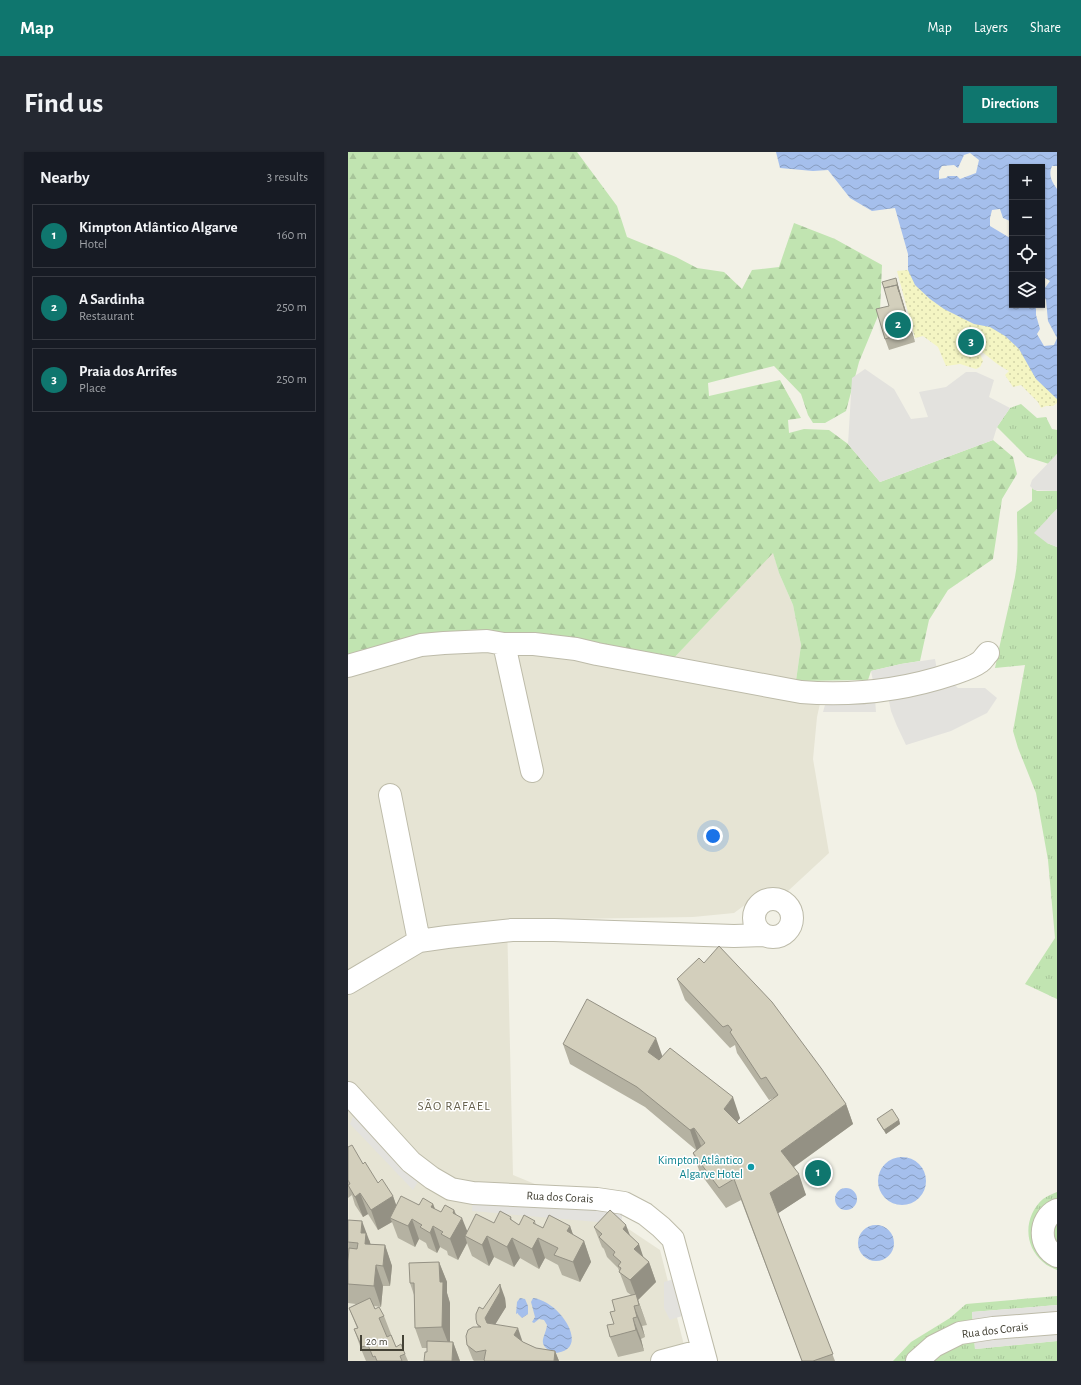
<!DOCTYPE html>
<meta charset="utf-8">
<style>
:root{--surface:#171b24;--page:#242831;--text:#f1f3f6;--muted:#9ea1a6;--line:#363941;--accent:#0f766e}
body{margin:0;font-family:"Alegreya Sans",sans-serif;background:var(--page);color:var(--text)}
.controls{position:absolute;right:12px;top:12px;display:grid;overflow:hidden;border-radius:0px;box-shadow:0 1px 3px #0004}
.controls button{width:36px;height:36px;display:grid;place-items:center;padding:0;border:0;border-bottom:1px solid var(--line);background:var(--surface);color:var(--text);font:20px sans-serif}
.scale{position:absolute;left:12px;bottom:10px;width:44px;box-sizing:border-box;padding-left:4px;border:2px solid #444236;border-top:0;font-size:11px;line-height:14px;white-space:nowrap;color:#444236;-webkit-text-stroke:3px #fff;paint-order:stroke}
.you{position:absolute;left:365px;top:684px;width:14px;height:14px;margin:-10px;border:3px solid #fff;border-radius:50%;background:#1a73e8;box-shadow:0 0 0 6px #1a73e833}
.badge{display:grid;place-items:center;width:26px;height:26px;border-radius:50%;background:var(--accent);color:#fff;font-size:13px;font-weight:700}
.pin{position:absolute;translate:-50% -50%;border:2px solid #fff;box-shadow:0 1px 4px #0006}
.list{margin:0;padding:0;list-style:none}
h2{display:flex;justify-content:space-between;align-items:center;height:52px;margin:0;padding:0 16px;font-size:17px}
h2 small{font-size:13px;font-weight:400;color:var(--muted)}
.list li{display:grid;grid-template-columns:26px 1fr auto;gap:12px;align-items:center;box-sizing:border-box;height:64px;margin:0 8px 8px;padding:0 8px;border:1px solid var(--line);border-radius:0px}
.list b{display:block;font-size:15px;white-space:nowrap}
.list p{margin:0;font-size:13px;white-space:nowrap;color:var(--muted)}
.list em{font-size:13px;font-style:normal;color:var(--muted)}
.icon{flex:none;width:22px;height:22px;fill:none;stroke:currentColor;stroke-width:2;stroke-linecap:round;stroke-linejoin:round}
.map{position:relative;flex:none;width:709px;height:1209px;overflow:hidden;border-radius:0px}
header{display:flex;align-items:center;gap:24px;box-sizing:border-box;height:56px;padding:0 20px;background:var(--accent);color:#fff}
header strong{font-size:19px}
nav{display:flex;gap:22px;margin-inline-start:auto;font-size:14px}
.intro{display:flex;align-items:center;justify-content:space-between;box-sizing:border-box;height:96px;padding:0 24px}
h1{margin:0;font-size:28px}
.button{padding:10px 18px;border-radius:0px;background:var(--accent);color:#fff;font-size:14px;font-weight:700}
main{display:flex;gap:24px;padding:0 24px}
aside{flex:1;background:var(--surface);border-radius:0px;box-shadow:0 1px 3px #0004}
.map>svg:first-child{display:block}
</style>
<header>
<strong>Map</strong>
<nav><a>Map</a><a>Layers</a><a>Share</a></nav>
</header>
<div class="intro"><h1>Find us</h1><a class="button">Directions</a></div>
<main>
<aside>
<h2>Nearby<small>3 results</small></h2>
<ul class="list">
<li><span class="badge">1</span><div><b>Kimpton Atlântico Algarve</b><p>Hotel</p></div><em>160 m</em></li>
<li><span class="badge">2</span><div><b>A Sardinha</b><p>Restaurant</p></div><em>250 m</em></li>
<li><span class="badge">3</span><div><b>Praia dos Arrifes</b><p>Place</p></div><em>250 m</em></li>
</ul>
</aside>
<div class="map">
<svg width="709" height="1209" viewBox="0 0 709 1209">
<defs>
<pattern id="grass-tufts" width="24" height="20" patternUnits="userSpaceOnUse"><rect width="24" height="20" fill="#c1e4b1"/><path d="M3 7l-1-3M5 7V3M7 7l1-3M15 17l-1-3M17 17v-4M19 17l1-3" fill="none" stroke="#a7c599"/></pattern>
<pattern id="forest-firs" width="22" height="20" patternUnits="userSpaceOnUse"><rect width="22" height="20" fill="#c1e4b1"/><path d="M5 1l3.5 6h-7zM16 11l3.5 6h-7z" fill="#a7c599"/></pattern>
<pattern id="sand-dots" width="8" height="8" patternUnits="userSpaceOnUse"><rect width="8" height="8" fill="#f4f5c3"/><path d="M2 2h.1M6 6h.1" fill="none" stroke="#d2d3a8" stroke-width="1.8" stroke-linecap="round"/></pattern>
<pattern id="water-waves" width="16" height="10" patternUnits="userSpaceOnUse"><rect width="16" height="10" fill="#a5bfec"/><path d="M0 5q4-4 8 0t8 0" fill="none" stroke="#889dc0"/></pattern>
</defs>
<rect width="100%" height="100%" fill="#f2f1e6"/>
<path fill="#e6e4d4" d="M 425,400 L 431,421 L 445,453 L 453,493 L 448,529 L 477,529 L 469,565 L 465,607 L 481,701 L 440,739 L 405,747 L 386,761 L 345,765 L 159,768 L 165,1023 L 255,1060 L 312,1098 L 340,1209 L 0,1209 L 0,508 L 71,485 L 324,508 Z"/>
<path fill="url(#grass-tufts)" d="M 673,252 L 689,266 L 698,265 L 704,277 L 709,278 L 709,302 L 701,312 L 679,305 L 649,275 L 662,256 Z
M 684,336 L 689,339 L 709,339 L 709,357 L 700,366 L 699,391 L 709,395 L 709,847 L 677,832 L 707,786 L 700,708 L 688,641 L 670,596 L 665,579 L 677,513 L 647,516 C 653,485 661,455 667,425 C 671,404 669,381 669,360 L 684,349 Z
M 709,1040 L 709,1118 C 705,1116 699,1114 695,1110 C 675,1093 676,1064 695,1047 C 699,1044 704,1042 709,1040 Z
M 709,1144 L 709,1153 L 624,1160 L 627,1197 L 709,1189 L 709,1209 L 545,1209 L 563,1190 L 602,1166 L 618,1152 Z"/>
<path fill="url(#forest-firs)" d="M 0,0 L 229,0 L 269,54 L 279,85 L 328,105 L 349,116 L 376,120 L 394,137 L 404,118 L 431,115 L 446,71 L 487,87 L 534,113 L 532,159 L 511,210 L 498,259 L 477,271 L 465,271 L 460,263 L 453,242 L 426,214 L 360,231 L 361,244 L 432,228 L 453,266 L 440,268 L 441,281 L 456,277 L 481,278 L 500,292 L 532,330 L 645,288 L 665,305 L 669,322 L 654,347 L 645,407 L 600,438 L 581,468 L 572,509 L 553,512 L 523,519 L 520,528 L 448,529 L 453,493 L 445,453 L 431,421 L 425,401 L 324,508 L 185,485 L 0,508 Z"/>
<path fill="url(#sand-dots)" d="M 560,118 L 690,194 L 709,217 L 709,251 L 705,254 L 698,254 L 693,256 L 690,250 L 673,233 L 665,235 L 657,223 L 661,219 C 648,213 640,203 628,196 L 627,196 L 632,202 L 635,209 L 632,215 L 628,217 L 612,212 L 598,214 L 590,195 L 575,184 L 567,186 L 549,119 Z"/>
<path fill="#e3e2de" d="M 517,217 L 546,237 L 563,267 L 580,265 L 571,240 L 598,235 L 618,220 L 628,220 L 646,228 L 641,245 L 662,256 L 649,275 L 645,288 L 532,330 L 500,292 L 504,226 Z
M 709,302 L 709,339 L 686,338 L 682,334 L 684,328 Z
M 709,357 L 709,395 L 699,391 L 686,381 Z
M 587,507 L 589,518 L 610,536 L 637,536 L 649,546 L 639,561 L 603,579 L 558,593 L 549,574 L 543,559 L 540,544 L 527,546 L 528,560 L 475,560 L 480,542 L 527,539 L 523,519 L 553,512 Z
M 7,960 L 76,1020 L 65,1038 L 2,972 Z
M 125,1041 L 276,1051 L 273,1072 L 124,1059 Z
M 336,1124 L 346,1160 L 322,1168 L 316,1156 L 316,1130 Z
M 709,1153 L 709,1189 L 627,1197 L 624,1160 Z"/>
<path fill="url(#water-waves)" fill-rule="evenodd" d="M 428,0 L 709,0 L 709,14 L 704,14 C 700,23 704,30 709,37 L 709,247 L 688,227 L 671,197 L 657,184 L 642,175 L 626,172 L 596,157 L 582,147 L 567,133 L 560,118 L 560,102 L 547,56 L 524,59 L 502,46 L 480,18 L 465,19 L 432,16 ZM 622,1 L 631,8 L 628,21 L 612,27 L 609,24 L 600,24 L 598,26 L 591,27 L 591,19 L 594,14 L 606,13 L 610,16 L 616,3 ZM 664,15 L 694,15 L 694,127 L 697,126 L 702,129 L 694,140 L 698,148 L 700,169 L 709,186 L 706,193 L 696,194 L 689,182 L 692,177 L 688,163 L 688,153 L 664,153 L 664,84 L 662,86 L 642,74 L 642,66 L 644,58 L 652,57 L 655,66 L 662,69 L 664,76 Z
M530 1029a24 24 0 1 1 48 0a24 24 0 1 1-48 0Z
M487 1047a11 11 0 1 1 22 0a11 11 0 1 1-22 0Z
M510 1091a18 18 0 1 1 36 0a18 18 0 1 1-36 0Z
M 172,1146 L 177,1147 L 180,1154 L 180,1162 L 174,1166 L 170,1162 L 170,1159 L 170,1161 L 168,1162 L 169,1150 Z
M 185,1146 C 213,1149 245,1200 205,1201 C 188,1191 197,1187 199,1173 L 196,1168 L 191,1167 L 186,1171 L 184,1170 L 187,1165 L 183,1150 Z"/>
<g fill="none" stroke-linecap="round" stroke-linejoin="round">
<g stroke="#bdbba9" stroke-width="24">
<path id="minor" d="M 156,492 L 184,619
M 0,514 L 73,493 L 96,491 L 139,489 L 156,492 L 186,492 L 228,497 L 249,502 L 453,540 C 503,544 556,538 604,522 C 613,519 624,516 632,510 C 635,508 637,504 640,501
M 42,643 L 71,789
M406 766a19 19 0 1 1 38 0a19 19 0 1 1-38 0Z
M 0,831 L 71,789 L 99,785 L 164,778 L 206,778 L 386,784 L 416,783
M 0,941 L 63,1010 L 84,1026 L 103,1037 L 125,1041 L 249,1047 L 276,1051 L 297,1062 L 313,1075 L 325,1087 L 358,1209
M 709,1058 C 690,1067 690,1095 709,1104
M 314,1209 L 355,1198
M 569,1209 L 586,1194 L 612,1181 L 645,1176 L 709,1171"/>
</g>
<use href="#minor" stroke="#fff" stroke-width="22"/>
</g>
<path fill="#b5b2a2" d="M 549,130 L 567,190 L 541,198 L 537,187 L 541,154 Z
M 329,827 L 498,952 L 505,972 L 446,1015 L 458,1043 L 430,1061 L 487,1209 L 454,1209 L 393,1048 L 378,1056 L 352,1021 L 345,1001 L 348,998 L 297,955 L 222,912 L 215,892 L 314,905 L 392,966 L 389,970 L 391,972 L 426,946 L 421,948 L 389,901 L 387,893 L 382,896 L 337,848 Z
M 529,967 L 551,968 L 552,972 L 538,982 L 531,971 Z
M 0,995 L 30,1031 L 45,1044 L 48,1053 L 85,1052 L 87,1057 L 93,1060 L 106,1058 L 108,1062 L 119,1079 L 146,1071 L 163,1065 L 164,1069 L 171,1073 L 187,1069 L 188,1073 L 195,1076 L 222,1074 L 225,1083 L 236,1089 L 243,1110 L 232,1130 L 214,1123 L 210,1113 L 197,1106 L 191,1117 L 172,1106 L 166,1115 L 146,1105 L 141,1114 L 124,1104 L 119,1091 L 110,1108 L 100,1103 L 99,1099 L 92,1095 L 89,1101 L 80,1096 L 78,1091 L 71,1087 L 67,1095 L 50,1086 L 44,1070 L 30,1078 L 20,1062 L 15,1065 L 7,1053 L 4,1043 L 0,1046 Z
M 0,1068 L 22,1089 L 22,1092 L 37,1093 L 44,1114 L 42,1134 L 35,1134 L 33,1155 L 26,1154 L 27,1157 L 36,1164 L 48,1195 L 57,1202 L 60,1209 L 18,1209 L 13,1197 L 6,1177 L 9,1176 L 1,1156 L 8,1152 L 0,1151 Z
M 246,1075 L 282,1084 L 295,1105 L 301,1110 L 308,1130 L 290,1148 L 299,1173 L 294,1174 L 297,1185 L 293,1187 L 296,1199 L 270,1205 L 262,1185 L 266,1172 L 267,1159 L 283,1143 L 279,1140 L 270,1116 L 259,1105 L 256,1097 L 254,1095 Z
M 91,1110 L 99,1130 L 99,1141 L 102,1151 L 102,1190 L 105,1190 L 112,1209 L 76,1209 L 79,1200 L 79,1196 L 74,1196 L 67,1176 L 66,1143 L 62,1131 Z
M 157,1146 L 158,1155 L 147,1172 L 175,1190 L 188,1196 L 207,1199 L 211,1209 L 126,1209 L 125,1208 L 119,1193 L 130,1175 L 129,1172 L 135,1157 Z"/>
<path fill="#949184" d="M 549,130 L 567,190 L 563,179 L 549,133 Z
M 308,886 L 315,906 L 307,920 L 300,900 Z
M 385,945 L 392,966 L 384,977 L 376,957 Z
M 498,952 L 505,972 L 440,1019 L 433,999 Z
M 551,968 L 552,972 L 538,982 L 536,978 Z
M 346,976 L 354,996 L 349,999 L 342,978 Z
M 451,1022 L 458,1043 L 429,1062 L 422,1041 Z
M 12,1041 L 20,1062 L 15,1065 L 7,1045 Z
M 45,1044 L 52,1064 L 42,1066 L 44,1070 L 30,1078 L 23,1058 Z
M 85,1052 L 93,1072 L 83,1055 Z
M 106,1058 L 111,1072 L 114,1066 L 122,1086 L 117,1084 L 119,1091 L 110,1108 L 102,1087 L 105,1061 Z
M 64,1067 L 71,1087 L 67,1095 L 60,1074 Z
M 14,1069 L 26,1101 L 25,1112 L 13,1081 Z
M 278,1073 L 286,1094 L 275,1077 Z
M 85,1074 L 92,1095 L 89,1101 L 82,1081 Z
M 222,1074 L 229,1094 L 219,1079 Z
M 139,1084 L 146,1105 L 141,1114 L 134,1093 Z
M 164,1086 L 172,1106 L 166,1115 L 159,1095 Z
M 190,1086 L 197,1106 L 191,1117 L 184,1097 Z
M 236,1089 L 243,1110 L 232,1130 L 225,1110 Z
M 291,1092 L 298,1113 L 301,1110 L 308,1130 L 290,1148 L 299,1173 L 282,1128 L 286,1097 Z
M 37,1093 L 44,1114 L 42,1134 L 35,1114 Z
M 91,1110 L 99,1130 L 99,1141 L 102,1151 L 102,1196 L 94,1175 L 92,1130 Z
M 28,1113 L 35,1134 L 33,1155 L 26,1134 Z
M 152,1132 L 157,1146 L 158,1155 L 142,1181 L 137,1166 Z
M 286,1154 L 294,1174 L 297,1185 L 289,1165 Z
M 285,1166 L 293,1187 L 296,1199 L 288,1178 Z
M 170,1176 L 175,1191 L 166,1183 Z
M 105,1190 L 112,1209 L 104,1209 Z
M 207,1199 L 211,1209 L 206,1209 Z"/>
<path fill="#d3cfbc" stroke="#949184" d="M 548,126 L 551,140 L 549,133 L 536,136 L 534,130 Z
M 549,133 L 563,179 L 537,187 L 528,157 L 541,154 L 536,136 Z
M 371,794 L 424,850 L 473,916 L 498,952 L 433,999 L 451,1022 L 422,1041 L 485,1202 L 465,1209 L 454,1209 L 386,1027 L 371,1036 L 345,1001 L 357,991 L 346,976 L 342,978 L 289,935 L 215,892 L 239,847 L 308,886 L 300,900 L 311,908 L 322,896 L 385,945 L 376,957 L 391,972 L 430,943 L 418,925 L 413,927 L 382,880 L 384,878 L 380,873 L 375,875 L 329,827 L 351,806 L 356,811 Z
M 544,957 L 551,968 L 536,978 L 529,967 Z
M 4,993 L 15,1012 L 17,1010 L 30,1031 L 34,1027 L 45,1044 L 23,1058 L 12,1041 L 7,1045 L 0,1033 L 2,1032 L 0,1028 L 0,995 Z
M 53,1044 L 71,1053 L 75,1046 L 85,1052 L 83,1055 L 93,1060 L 97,1053 L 106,1058 L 105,1061 L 114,1066 L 102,1087 L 93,1082 L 95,1080 L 85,1074 L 82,1081 L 72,1075 L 74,1073 L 64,1067 L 60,1074 L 42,1066 Z
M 262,1058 L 278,1073 L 275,1077 L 291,1092 L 286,1097 L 301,1110 L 282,1128 L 271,1120 L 273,1116 L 270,1114 L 273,1110 L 265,1103 L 267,1100 L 251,1085 L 254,1082 L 246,1075 Z
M 152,1059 L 163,1065 L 162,1067 L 171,1073 L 176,1063 L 187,1069 L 185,1071 L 195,1076 L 201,1063 L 222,1074 L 219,1079 L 236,1089 L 225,1110 L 206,1103 L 210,1096 L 190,1086 L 184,1097 L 164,1086 L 159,1095 L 139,1084 L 134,1093 L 117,1084 L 128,1062 L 146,1071 Z
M 0,1068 L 14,1069 L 13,1081 L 18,1081 L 17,1092 L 37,1093 L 35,1114 L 28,1113 L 26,1134 L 0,1132 L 0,1109 L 1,1096 L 9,1097 L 10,1091 L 0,1090 Z
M 91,1110 L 92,1130 L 95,1130 L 94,1175 L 67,1176 L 66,1131 L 62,1131 L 61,1111 Z
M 152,1132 L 152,1140 L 137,1166 L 139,1171 L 170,1176 L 166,1183 L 175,1190 L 188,1196 L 207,1199 L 206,1209 L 137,1209 L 136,1208 L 138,1198 L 128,1200 L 119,1193 L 118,1184 L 120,1178 L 125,1175 L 133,1175 L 129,1172 L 128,1167 L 128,1162 L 131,1155 L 135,1157 Z
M 288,1142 L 291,1153 L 286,1154 L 289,1165 L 285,1166 L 288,1178 L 262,1185 L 259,1173 L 266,1172 L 262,1160 L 267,1159 L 264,1148 Z
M 22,1146 L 27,1157 L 31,1155 L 36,1164 L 31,1166 L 39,1185 L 43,1183 L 48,1195 L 53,1192 L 57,1202 L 52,1204 L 54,1209 L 29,1209 L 27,1204 L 25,1205 L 20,1193 L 14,1195 L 6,1177 L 10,1176 L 1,1156 Z
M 79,1189 L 105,1190 L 104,1209 L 76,1209 L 77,1200 L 79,1200 Z"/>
<circle fill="#0f9aa8" stroke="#fff" stroke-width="1.5" cx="403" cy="1015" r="4"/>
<g text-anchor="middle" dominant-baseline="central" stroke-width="3" stroke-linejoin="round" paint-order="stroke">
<g font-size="12" fill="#0d838f" stroke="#fff" text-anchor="end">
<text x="395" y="1008">Kimpton Atlântico<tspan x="395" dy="14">Algarve Hotel</tspan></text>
</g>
<g font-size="12" fill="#444236" stroke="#fff">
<text transform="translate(212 1045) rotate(3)">Rua dos Corais</text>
<text transform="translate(647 1178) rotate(-7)">Rua dos Corais</text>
</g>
<g font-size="13" letter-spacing="1" fill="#67624e" stroke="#fff">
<text x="106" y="954">SÃO RAFAEL</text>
</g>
</g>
</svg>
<div class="controls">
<button>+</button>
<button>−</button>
<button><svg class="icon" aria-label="locate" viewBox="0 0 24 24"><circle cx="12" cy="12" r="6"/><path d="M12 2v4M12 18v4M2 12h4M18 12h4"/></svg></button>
<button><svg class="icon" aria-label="layers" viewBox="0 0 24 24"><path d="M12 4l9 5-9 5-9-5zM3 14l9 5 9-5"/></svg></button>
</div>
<div class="scale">20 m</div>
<div class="you"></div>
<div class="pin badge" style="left:470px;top:1021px">1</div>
<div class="pin badge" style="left:550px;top:173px">2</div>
<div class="pin badge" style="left:623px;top:190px">3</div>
</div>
</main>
